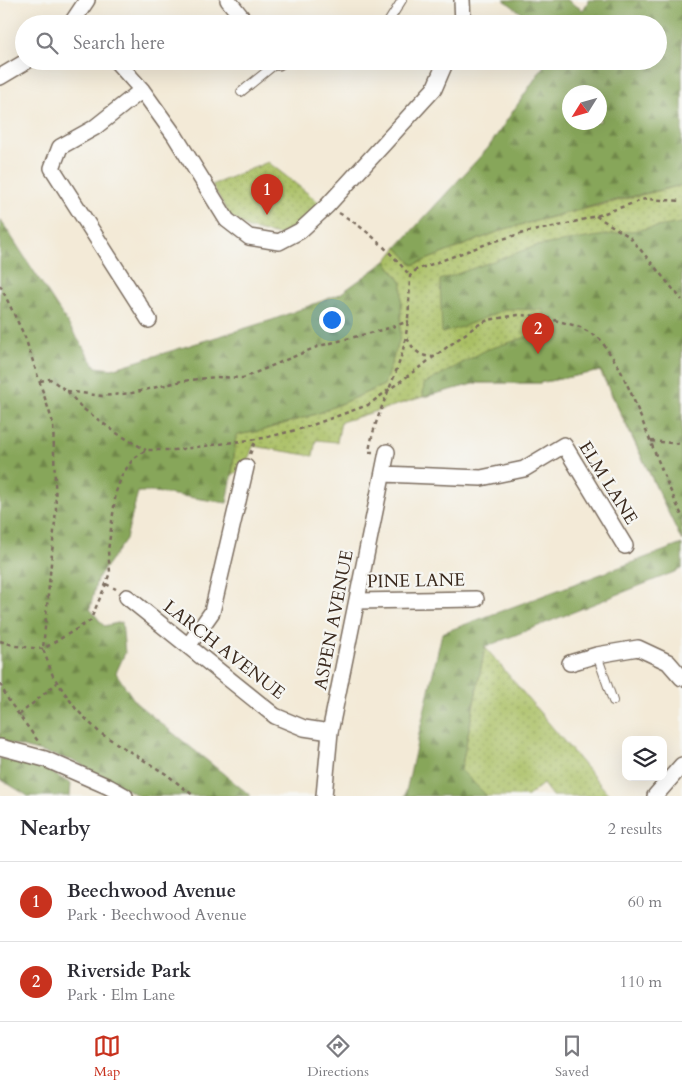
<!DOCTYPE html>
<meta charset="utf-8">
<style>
:root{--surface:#fff;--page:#f2f2f3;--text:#2b2b33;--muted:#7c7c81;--line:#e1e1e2;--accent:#c8321e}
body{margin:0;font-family:Cardo,serif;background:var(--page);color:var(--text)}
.controls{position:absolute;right:15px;bottom:15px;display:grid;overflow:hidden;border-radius:10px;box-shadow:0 5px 20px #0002}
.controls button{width:45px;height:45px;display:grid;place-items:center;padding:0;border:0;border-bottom:1px solid var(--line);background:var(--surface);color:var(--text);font:25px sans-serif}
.compass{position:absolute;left:562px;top:85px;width:45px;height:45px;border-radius:50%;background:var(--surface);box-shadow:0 5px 20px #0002;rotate:233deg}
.you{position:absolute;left:331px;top:319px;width:18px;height:18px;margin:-12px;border:4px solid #fff;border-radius:50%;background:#1a73e8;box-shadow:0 0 0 8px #1a73e833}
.badge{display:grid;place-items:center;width:32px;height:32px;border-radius:50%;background:var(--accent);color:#fff;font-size:16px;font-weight:700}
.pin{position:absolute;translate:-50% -41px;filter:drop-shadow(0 1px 2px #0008)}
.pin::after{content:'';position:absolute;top:26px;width:18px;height:15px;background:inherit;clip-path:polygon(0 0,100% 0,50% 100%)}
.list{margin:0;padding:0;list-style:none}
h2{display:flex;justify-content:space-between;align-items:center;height:65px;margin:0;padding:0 20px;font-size:21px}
h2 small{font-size:16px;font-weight:400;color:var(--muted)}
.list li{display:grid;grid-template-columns:32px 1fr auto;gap:15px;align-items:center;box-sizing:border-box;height:80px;padding:0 20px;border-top:1px solid var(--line)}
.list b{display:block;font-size:19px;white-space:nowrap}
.list p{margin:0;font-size:16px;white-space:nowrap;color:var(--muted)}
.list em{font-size:16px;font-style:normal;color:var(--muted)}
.icon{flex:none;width:28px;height:28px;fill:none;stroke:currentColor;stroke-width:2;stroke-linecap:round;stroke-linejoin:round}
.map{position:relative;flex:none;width:682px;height:796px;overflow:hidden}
.search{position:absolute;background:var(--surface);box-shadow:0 5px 20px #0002;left:15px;right:15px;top:15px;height:55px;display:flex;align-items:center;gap:12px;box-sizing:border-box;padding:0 18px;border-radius:28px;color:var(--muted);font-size:19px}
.sheet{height:225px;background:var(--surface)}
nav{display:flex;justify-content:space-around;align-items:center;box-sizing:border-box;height:70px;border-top:1px solid var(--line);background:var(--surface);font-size:14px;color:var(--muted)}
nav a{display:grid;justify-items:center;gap:2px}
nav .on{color:var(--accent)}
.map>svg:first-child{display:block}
</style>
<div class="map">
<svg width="682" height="796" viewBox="0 0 682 796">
<defs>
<pattern id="grass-dots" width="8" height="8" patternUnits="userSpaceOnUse" patternTransform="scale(1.25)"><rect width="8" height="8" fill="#aac065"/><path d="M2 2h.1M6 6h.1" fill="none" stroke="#8c9c53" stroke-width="1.8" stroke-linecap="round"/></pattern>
<pattern id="forest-firs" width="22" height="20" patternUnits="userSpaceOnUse" patternTransform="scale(1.25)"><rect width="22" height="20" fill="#87a65a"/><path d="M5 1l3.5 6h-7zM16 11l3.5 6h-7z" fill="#70874a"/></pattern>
</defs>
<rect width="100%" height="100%" fill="#f6f6f2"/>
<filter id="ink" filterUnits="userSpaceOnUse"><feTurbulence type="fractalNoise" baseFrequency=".02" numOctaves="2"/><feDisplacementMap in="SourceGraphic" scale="10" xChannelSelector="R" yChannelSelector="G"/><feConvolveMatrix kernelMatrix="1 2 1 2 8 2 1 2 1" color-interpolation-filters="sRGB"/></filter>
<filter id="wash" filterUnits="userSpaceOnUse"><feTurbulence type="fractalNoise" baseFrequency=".0096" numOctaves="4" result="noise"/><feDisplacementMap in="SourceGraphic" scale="20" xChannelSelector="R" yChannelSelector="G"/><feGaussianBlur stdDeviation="1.12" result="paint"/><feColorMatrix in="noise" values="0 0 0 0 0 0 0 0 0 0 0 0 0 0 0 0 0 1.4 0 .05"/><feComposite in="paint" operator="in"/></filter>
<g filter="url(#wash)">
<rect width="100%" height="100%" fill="#f3ead7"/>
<path fill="url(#grass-dots)" stroke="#727542" d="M 268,162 L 320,203 L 296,226 L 278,235 L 248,228 L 230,216 L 212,185 Z
M 682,185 L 682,541 L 600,371 L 539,383 L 477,383 L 423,397 L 341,422 L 337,442 L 316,440 L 313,456 L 253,446 L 246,467 L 232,475 L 236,435 L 260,431 L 319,413 L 384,385 L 402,283 L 386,261 L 397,247 L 413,265 L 508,228 Z
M 485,647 L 610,796 L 552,796 L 543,784 L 528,796 L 487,796 L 461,770 Z"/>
<path fill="url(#forest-firs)" stroke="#61683c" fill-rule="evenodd" d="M 504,0 L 567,0 L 583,10 L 589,0 L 682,0 L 682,185 L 604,203 L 505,229 L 413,265 L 397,247 L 488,148 L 547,61 L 658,61 L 658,24 L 536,24 ZM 600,92 L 600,122 L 570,122 L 570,92 Z
M 0,219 L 96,367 L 112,369 L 272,320 L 340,294 L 386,261 L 402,283 L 400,338 L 384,385 L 319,413 L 260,431 L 236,435 L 232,475 L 227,503 L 155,492 L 138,492 L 126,539 L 97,579 L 90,609 L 104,626 L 122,622 L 125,653 L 116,673 L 136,703 L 251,796 L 139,796 L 75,761 L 0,741 Z
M 682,223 L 682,541 L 601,371 L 539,383 L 477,383 L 423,397 L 424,384 L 486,350 L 539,333 L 544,310 L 506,309 L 462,327 L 442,333 L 440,280 L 536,246 Z
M 682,544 L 682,569 L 485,647 L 461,770 L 487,796 L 405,796 L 442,633 Z
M 0,758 L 43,768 L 71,784 L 70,796 L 28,796 L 0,779 Z"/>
</g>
<g filter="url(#ink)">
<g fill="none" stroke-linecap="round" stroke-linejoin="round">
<g stroke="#7b6d5f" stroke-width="10">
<path id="lane" d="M 387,24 L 402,0
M 241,92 L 278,62
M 597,655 L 613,701"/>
</g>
<g stroke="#7b6d5f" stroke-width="18">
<path id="street" d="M 228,0 L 247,24
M 462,0 L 463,24
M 71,24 L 87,0
M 116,61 L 142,90 L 175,136 L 227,220 L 249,237 L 279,242 L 300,231 L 327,206 L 434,89 L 446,61
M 277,61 L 278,62
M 0,77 L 27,61
M 142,90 L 94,128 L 60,147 L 52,168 L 149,320
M 383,474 L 481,478 L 524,469 L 564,445 L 625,546
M 127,597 L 275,716 L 304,728 L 330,732
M 357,601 L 476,599
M 188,646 L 212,612 L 246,467
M 570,663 L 597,655 L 638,648 L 668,662 L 682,678
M 0,747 L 45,759 L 109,787 L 125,796
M 324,796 L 330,732 L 387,452
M 655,796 L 682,765"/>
</g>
<path stroke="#7b6d5f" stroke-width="2.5" stroke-dasharray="4 4" stroke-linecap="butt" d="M 339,213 C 366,228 391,252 410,276
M 596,216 L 630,237 L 682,300
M 0,285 L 25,337 L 53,423 L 56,510 L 43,649 L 53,676 L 76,709 L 100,733 L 166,774 L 194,796
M 407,338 C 414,351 420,357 435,357
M 40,381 L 50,379 L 67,391 L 82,408 L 118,434 L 146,450
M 67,391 L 102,396 L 132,393 L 182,381 L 216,377 L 243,378 L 319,346 L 389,328 L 409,321
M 651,441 L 682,444
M 373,452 L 369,452 C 374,418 391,389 401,357 C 409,330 409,304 410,276 L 416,270 L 492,242 L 527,232 L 563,225 L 596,216 L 645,199 L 682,201
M 250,454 L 256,439
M 106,584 L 116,589
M 0,641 L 16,646 L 43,649 L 90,621 L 106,584 L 110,572 L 108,551 L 116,492 L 122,475 L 133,459 L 146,450 L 175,450 L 264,438 L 304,428 L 368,405 L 476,326 L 488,320 L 518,315 L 540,316 L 580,327 L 600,339 L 619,367 L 631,393 L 668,485 L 682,516
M 0,684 L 9,701 L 40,744
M 19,715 L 57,683"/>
<use href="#lane" stroke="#fff" stroke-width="8"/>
<use href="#street" stroke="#fff" stroke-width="15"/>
</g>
</g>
<g text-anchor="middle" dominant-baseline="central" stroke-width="4.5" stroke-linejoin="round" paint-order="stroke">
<g font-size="18" fill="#3b2a1e" stroke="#f6f6f2">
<text transform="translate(608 483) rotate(58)">ELM LANE</text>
<text transform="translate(416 581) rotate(-1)">PINE LANE</text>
<text transform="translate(334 620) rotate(-79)">ASPEN AVENUE</text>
<text transform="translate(224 650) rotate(38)">LARCH AVENUE</text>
</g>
</g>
</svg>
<div class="controls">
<button><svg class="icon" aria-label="layers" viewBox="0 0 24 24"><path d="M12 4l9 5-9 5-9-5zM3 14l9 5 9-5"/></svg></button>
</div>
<svg class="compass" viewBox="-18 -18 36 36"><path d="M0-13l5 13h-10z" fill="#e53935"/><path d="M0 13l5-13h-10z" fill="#7c7c81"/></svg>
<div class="you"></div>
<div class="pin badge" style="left:267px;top:215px">1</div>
<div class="pin badge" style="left:538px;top:354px">2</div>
<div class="search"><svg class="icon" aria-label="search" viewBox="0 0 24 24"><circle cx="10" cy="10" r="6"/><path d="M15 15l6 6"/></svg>Search here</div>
</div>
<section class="sheet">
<h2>Nearby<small>2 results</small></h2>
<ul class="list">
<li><span class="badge">1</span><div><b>Beechwood Avenue</b><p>Park · Beechwood Avenue</p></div><em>60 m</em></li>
<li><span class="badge">2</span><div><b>Riverside Park</b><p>Park · Elm Lane</p></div><em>110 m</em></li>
</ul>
</section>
<nav>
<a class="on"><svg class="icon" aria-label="map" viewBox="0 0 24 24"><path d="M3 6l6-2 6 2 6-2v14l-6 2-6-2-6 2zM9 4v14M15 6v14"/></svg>Map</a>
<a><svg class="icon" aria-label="directions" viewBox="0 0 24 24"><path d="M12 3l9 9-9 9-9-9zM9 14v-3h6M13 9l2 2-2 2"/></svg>Directions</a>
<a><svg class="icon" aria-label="saved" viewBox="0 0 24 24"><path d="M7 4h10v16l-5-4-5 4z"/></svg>Saved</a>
</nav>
